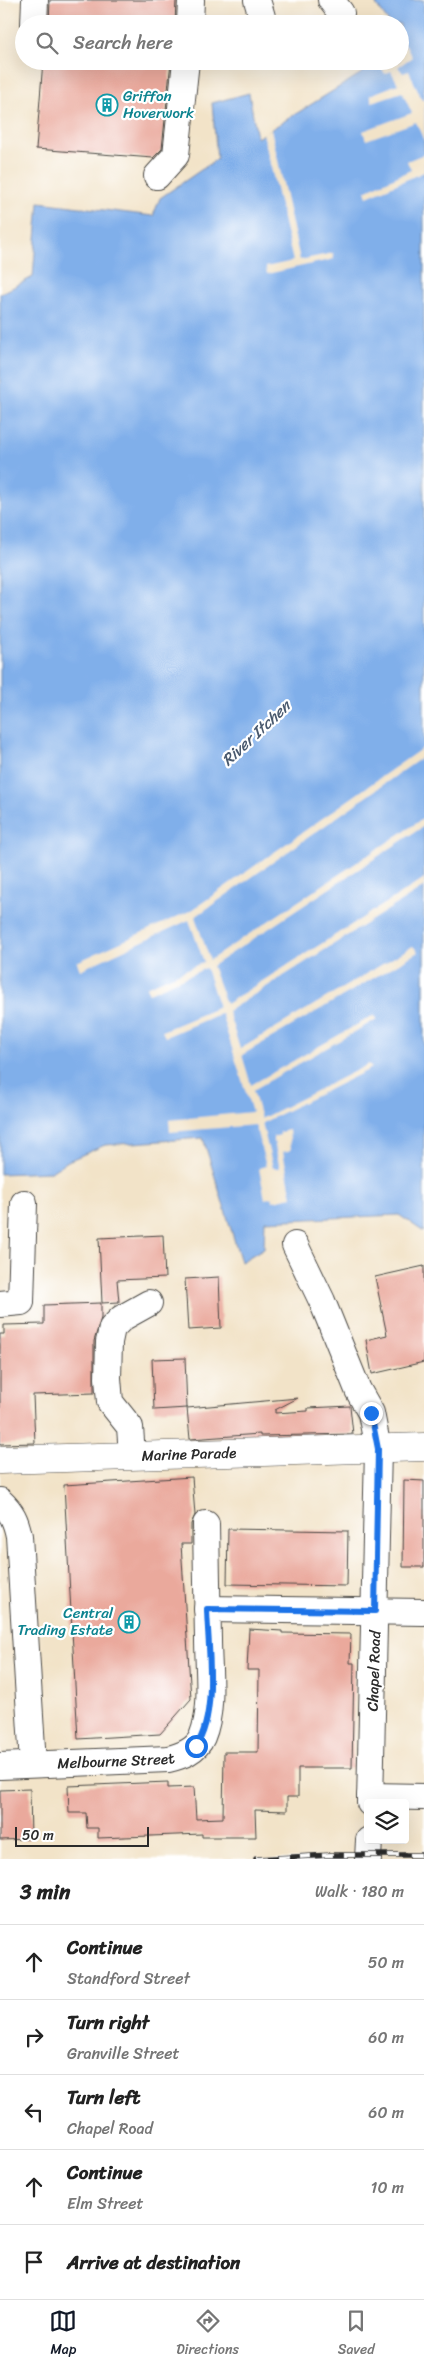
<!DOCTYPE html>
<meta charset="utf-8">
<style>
:root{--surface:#fff;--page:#f2f2f2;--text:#222;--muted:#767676;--line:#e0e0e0;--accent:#111827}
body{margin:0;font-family:Sriracha,sans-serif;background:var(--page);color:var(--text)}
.controls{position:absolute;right:15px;bottom:15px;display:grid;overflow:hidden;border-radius:5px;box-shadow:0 5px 20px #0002}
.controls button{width:45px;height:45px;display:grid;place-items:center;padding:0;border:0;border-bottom:1px solid var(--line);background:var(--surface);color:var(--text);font:25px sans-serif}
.scale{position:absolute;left:15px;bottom:12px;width:134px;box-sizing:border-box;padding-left:5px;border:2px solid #2b2b2b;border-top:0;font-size:14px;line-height:18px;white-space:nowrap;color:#2b2b2b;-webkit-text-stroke:4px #fff;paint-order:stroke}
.stop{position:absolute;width:15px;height:15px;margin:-11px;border:4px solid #1a73e8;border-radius:50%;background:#fff}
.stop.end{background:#1a73e8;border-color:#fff;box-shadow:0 1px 5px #0008}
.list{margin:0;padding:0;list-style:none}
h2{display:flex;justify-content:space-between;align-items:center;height:65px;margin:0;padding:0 20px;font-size:21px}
h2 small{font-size:16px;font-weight:400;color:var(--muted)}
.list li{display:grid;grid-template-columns:32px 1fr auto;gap:15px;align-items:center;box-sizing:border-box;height:75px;padding:0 20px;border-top:1px solid var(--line)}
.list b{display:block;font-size:19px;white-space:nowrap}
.list p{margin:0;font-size:16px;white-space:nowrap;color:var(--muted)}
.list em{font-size:16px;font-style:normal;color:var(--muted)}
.icon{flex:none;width:28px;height:28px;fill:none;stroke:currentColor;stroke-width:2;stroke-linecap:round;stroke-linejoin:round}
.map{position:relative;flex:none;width:424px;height:1859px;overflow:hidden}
.search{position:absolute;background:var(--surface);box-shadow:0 5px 20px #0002;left:15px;right:15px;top:15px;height:55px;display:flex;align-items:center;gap:12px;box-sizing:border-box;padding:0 18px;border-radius:28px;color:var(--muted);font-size:19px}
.sheet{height:440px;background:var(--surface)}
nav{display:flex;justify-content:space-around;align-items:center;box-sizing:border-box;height:70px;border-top:1px solid var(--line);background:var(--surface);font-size:14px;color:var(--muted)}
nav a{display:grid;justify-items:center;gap:2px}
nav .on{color:var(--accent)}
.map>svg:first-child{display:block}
</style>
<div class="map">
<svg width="424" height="1859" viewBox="0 0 424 1859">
<rect width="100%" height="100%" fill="#fff"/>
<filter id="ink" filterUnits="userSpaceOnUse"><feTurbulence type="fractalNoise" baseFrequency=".02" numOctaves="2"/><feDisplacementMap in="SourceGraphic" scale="10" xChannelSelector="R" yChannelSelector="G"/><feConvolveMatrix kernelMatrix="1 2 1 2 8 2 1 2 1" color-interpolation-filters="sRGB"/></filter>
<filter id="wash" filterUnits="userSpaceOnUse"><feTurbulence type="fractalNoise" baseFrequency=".0096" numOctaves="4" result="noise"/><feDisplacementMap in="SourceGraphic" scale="20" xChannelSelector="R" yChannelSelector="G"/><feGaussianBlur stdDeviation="1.12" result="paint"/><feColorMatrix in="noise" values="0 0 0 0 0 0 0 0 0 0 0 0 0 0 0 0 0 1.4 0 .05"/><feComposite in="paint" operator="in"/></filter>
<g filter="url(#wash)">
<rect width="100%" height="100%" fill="#f2e3c8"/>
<path fill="#80afea" stroke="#566d8a" d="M 373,0 L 424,0 L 424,1232 L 399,1215 L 265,1221 L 264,1248 L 241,1262 L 203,1138 L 105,1145 L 68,1161 L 51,1172 L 0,1174 L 0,294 L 33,277 L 39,202 L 153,216 L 160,198 L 217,159 L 212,103 L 249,93 L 257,138 L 381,61 L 400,61 L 400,49 L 405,45 L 400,38 L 400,24 L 390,24 Z"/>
<path fill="#f2e3c8" d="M 406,45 L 412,57 L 398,67 L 403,73 L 409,71 L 422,100 L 424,100 L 424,141 L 416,122 L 366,140 L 363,131 L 412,113 L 402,92 L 372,102 L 370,95 L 398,84 L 391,71 L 385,74 L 379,63 L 400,61 L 400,49 Z
M 271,129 L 300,260 L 333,253 L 334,259 L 267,274 L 266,267 L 293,261 L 263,133 Z
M 424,154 L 424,172 L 367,197 L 365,191 L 411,170 L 407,161 Z
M 424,747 L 424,756 L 195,917 L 210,960 L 424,818 L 424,826 L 212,966 L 226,1004 L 424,879 L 424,887 L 228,1011 L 240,1049 L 413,946 L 418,952 L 242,1055 L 251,1085 L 374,1015 L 377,1019 L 253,1090 L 261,1119 L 369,1064 L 372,1068 L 262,1123 L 273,1168 L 280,1168 L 273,1137 L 280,1135 L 280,1132 L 289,1130 L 291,1150 L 283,1152 L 292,1197 L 273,1201 L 272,1197 L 265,1199 L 259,1168 L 266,1166 L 255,1125 L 170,1132 L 169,1120 L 252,1112 L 221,1013 L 165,1037 L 162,1031 L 219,1007 L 206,968 L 149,993 L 146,987 L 204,962 L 189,920 L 80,970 L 77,962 L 192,910 Z"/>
<g id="blocks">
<path fill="#eaa99c" d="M 50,0 L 176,0 L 175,24 L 49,24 Z
M 43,61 L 171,61 L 162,149 L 153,158 L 36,149 Z
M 163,1235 L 165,1278 L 117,1280 L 119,1302 L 102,1303 L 99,1238 Z
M 424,1266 L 424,1362 L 372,1374 L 366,1340 L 387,1335 L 375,1277 Z
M 219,1277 L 221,1328 L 188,1330 L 185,1279 Z
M 101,1303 L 101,1318 L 94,1341 L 94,1393 L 33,1395 L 35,1443 L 0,1444 L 0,1334 L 4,1334 L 4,1325 L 44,1324 L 44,1305 Z
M 185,1358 L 187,1408 L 154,1410 L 152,1359 Z
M 298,1398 L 275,1410 L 275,1413 L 308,1411 L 308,1408 L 350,1406 L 353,1434 L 260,1436 L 260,1434 L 190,1439 L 187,1408 Z
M 192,1477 L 195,1515 L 191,1524 L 191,1544 L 181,1544 L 191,1699 L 160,1734 L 78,1739 L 64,1485 Z
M 404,1480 L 424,1481 L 424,1567 L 403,1567 Z
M 228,1529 L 348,1531 L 347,1586 L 227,1584 Z
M 249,1629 L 282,1631 L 282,1633 L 351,1634 L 350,1663 L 354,1663 L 352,1768 L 298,1768 L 298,1797 L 287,1797 L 287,1811 L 255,1810 L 256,1837 L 202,1837 L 202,1834 L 98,1838 L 98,1828 L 87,1828 L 86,1813 L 69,1813 L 68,1786 L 168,1782 L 168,1788 L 194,1787 L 196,1819 L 223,1818 L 224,1752 L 258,1752 L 259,1670 L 247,1670 Z
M 30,1789 L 31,1839 L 0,1840 L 0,1790 Z"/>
</g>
</g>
<g filter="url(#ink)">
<use href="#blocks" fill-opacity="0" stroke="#494743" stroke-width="1"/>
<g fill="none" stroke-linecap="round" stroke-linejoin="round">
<g stroke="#494743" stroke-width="28">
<g id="minor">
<path d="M 257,0 L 262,17"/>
<path d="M 331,0 L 341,13"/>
<path d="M 34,24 L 35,0"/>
<path d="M 190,24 L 191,0"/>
<path d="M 157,176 L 176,155 L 186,61"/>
<path d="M 295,1245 L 322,1301 L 358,1390 L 371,1413 L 378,1449 L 370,1803"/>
<path d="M 0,1304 L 21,1302 L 24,1203"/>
<path d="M 132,1455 L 130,1427 L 110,1402 L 108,1378 L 109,1342 L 112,1328 L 122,1318 L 149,1303"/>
<path d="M 0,1501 C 12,1512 16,1521 19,1536 L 33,1764"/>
<path d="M 207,1609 L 424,1612"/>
<path id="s1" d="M 0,1766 L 168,1759 C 181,1756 196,1751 202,1737 C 214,1708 208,1670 208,1639 C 207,1601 207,1563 206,1524"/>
<path d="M 370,1796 L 424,1797"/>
<path d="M 368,1859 L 369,1840"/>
</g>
</g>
<g stroke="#494743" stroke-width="29">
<g id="major">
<path id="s2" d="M 0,1460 L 424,1447"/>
</g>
</g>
<use href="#minor" stroke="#fff" stroke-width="26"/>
<use href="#major" stroke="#fff" stroke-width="28"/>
<g stroke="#2b2b2b" stroke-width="5.5">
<path id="rail" d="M 256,1859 L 331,1855 L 424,1855"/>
</g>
<use href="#rail" stroke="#fff" stroke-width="4" stroke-dasharray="11" stroke-linecap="butt"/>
</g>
</g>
<g fill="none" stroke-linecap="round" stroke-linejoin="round" filter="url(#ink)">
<path stroke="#1a73e8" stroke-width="6" d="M 196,1746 C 218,1714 208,1647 207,1609 L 375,1611 L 378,1449 L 371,1413"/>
</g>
<defs>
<g id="building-ring" transform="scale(1.125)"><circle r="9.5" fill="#fff" stroke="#0f9aa8" stroke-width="1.5"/><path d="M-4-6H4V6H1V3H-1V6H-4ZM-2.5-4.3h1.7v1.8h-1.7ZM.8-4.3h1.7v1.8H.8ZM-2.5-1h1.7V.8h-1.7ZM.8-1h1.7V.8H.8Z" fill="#0f9aa8"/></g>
</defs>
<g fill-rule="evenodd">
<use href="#building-ring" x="107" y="105"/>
<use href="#building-ring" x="129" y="1622"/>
</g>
<g text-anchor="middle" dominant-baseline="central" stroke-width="4.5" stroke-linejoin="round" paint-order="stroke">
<g font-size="15" fill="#0d838f" stroke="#fff" text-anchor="start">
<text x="123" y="96">Griffon<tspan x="123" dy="17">Hoverwork</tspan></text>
<text x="113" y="1613" text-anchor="end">Central<tspan x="113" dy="17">Trading Estate</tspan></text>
</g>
<g font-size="15" fill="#2b2b2b" stroke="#fff">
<text stroke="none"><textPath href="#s2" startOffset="189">Marine Parade</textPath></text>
<text transform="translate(374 1671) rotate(-88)">Chapel Road</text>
<text stroke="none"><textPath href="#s1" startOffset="116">Melbourne Street</textPath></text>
</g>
<g font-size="16" font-style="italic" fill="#49596e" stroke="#fff">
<text transform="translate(256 733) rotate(-43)">River Itchen</text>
</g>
</g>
</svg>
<div class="controls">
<button><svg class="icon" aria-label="layers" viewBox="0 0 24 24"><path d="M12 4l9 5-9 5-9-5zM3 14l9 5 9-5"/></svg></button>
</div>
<div class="scale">50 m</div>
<div class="stop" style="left:196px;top:1746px"></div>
<div class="stop end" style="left:371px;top:1413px"></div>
<div class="search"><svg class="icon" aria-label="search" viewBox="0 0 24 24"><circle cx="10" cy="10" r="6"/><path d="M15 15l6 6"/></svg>Search here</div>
</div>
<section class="sheet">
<h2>3 min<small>Walk · 180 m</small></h2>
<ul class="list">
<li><svg class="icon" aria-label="ahead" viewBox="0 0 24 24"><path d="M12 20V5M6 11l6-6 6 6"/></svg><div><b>Continue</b><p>Standford Street</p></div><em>50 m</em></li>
<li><svg class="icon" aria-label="right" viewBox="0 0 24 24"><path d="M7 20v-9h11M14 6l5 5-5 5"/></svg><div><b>Turn right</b><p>Granville Street</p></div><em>60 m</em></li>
<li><svg class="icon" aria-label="left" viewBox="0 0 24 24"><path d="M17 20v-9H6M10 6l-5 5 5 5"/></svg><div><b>Turn left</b><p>Chapel Road</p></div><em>60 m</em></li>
<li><svg class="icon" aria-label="ahead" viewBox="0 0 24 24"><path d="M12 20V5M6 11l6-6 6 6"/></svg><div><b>Continue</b><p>Elm Street</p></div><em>10 m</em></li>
<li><svg class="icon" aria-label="arrive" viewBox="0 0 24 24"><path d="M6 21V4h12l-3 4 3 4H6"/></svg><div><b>Arrive at destination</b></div></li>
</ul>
</section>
<nav>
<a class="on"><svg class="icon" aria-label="map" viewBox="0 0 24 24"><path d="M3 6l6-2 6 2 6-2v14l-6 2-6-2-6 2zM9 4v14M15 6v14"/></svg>Map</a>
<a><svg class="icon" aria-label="directions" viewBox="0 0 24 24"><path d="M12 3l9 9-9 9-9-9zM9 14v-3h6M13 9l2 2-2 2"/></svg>Directions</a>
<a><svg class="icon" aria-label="saved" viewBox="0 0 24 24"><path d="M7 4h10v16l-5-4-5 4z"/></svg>Saved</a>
</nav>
